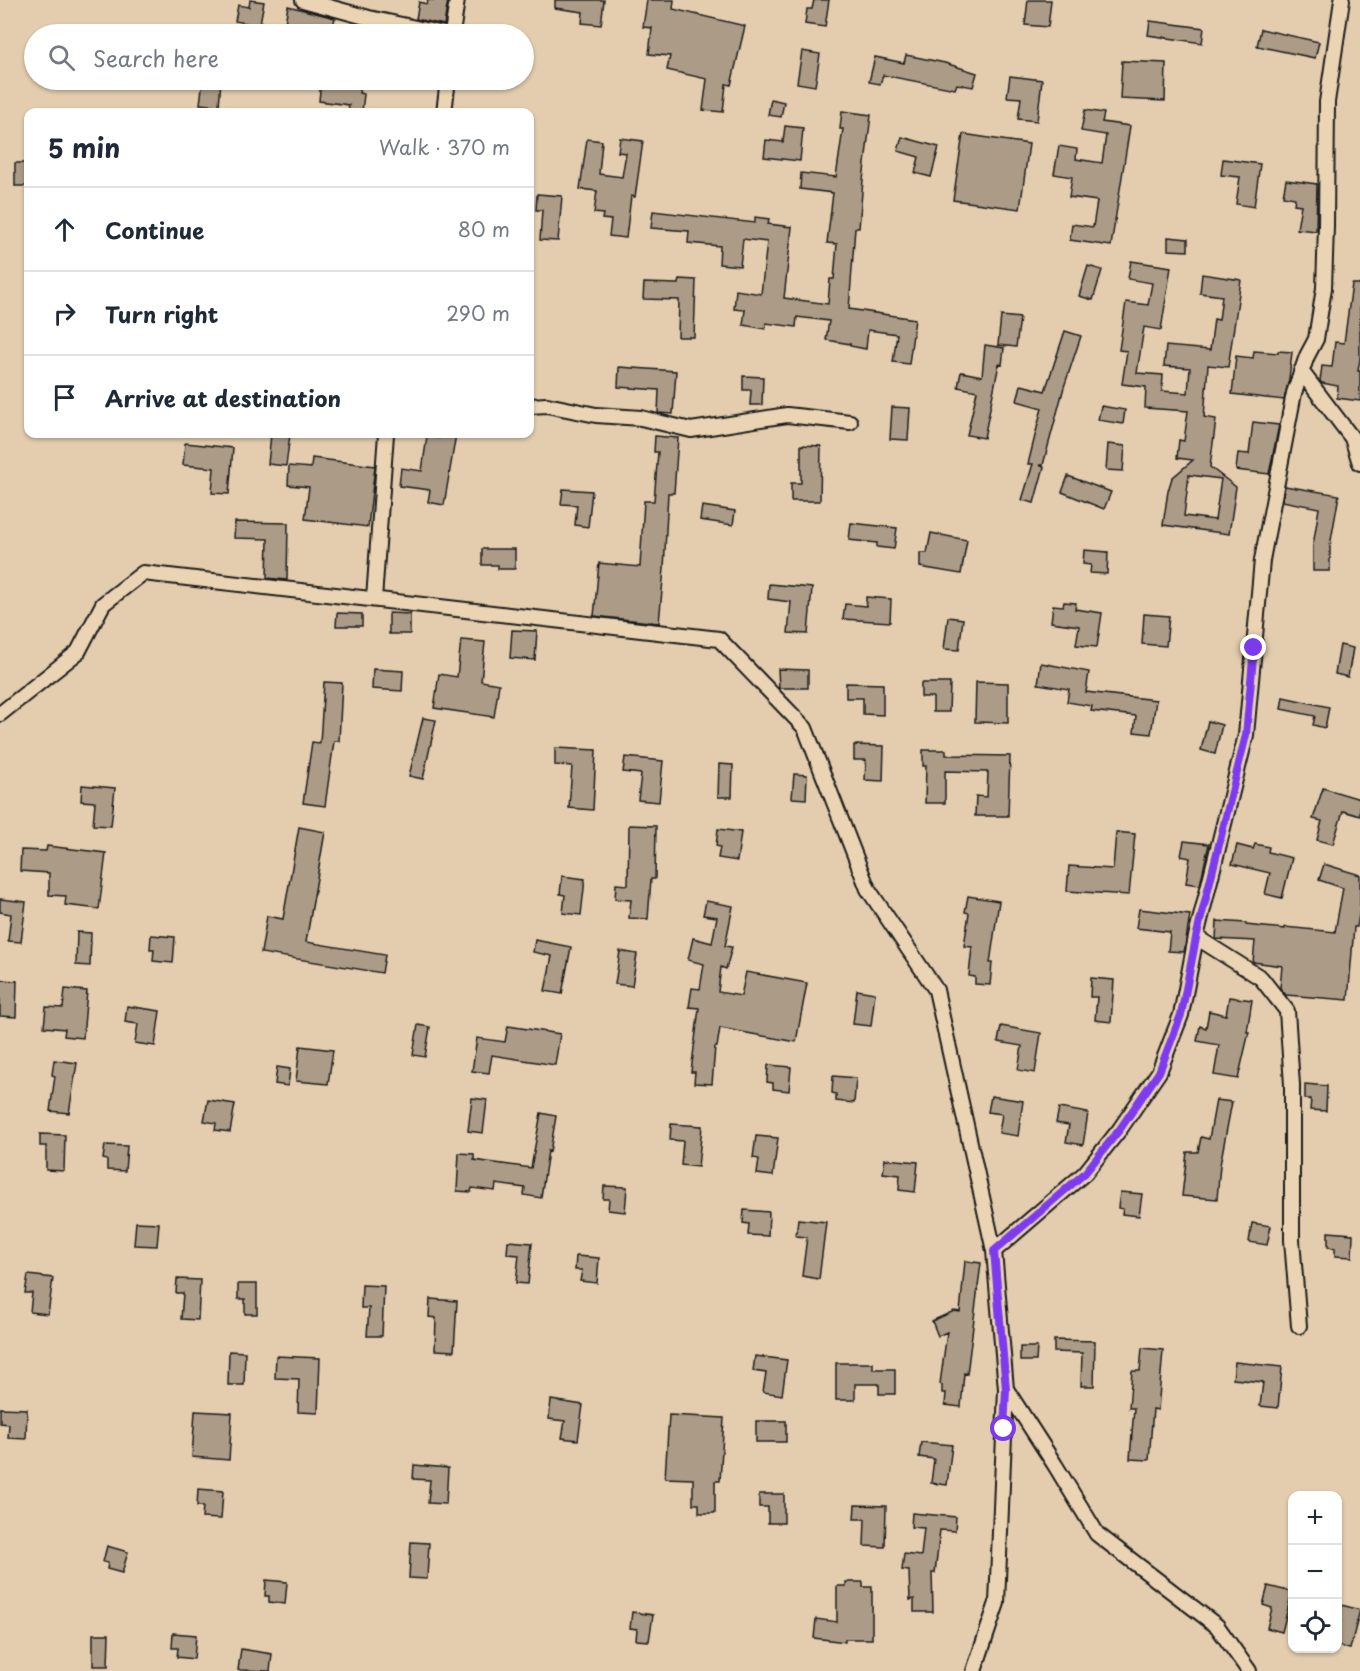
<!DOCTYPE html>
<meta charset="utf-8">
<style>
:root{--surface:#fff;--page:#f6f6f7;--text:#1f2937;--muted:#747a83;--line:#e0e1e3}
body{margin:0;font-family:"Playpen Sans",sans-serif;background:var(--page);color:var(--text)}
.controls{position:absolute;right:18px;bottom:18px;display:grid;overflow:hidden;border-radius:12px;box-shadow:0 2px 4px #0004}
.controls button{width:54px;height:54px;display:grid;place-items:center;padding:0;border:0;border-bottom:2px solid var(--line);background:var(--surface);color:var(--text);font:30px sans-serif}
.stop{position:absolute;width:18px;height:18px;margin:-14px;border:4px solid #7c3aed;border-radius:50%;background:#fff}
.stop.end{background:#7c3aed;border-color:#fff;box-shadow:0 2px 6px #0008}
.list{margin:0;padding:0;list-style:none}
h2{display:flex;justify-content:space-between;align-items:center;height:78px;margin:0;padding:0 24px;font-size:26px}
h2 small{font-size:20px;font-weight:400;color:var(--muted)}
.list li{display:grid;grid-template-columns:39px 1fr auto;gap:18px;align-items:center;box-sizing:border-box;height:84px;padding:0 24px;border-top:2px solid var(--line)}
.list b{display:block;font-size:22px;white-space:nowrap}
.list em{font-size:20px;font-style:normal;color:var(--muted)}
.icon{flex:none;width:33px;height:33px;fill:none;stroke:currentColor;stroke-width:2;stroke-linecap:round;stroke-linejoin:round}
.map{position:relative;flex:none;width:1360px;height:1671px;overflow:hidden}
.search{position:absolute;background:var(--surface);box-shadow:0 2px 4px #0004;left:24px;top:24px;width:510px;height:66px;display:flex;align-items:center;gap:15px;box-sizing:border-box;padding:0 21px;border-radius:33px;color:var(--muted);font-size:22px}
.panel{position:absolute;background:var(--surface);box-shadow:0 2px 4px #0004;left:24px;top:108px;width:510px;height:330px;border-radius:12px}
.map>svg:first-child{display:block}
</style>
<div class="map">
<svg width="1360" height="1671" viewBox="0 0 1360 1671">
<rect width="100%" height="100%" fill="#e3cdae"/>
<filter id="ink" filterUnits="userSpaceOnUse"><feTurbulence type="fractalNoise" baseFrequency=".0167" numOctaves="2"/><feDisplacementMap in="SourceGraphic" scale="12" xChannelSelector="R" yChannelSelector="G"/><feConvolveMatrix kernelMatrix="1 2 1 2 8 2 1 2 1" color-interpolation-filters="sRGB"/></filter>
<g filter="url(#ink)">
<path fill="#ac9b86" stroke="#1c1c1c" stroke-width="1.5" fill-rule="evenodd" d="M 250,0 L 264,2 L 258,34 L 244,34 L 246,23 L 235,21 L 238,5 L 249,7 Z
M 428,0 L 448,0 L 444,25 L 416,19 L 419,2 L 427,4 Z
M 555,0 L 604,0 L 601,25 L 582,23 L 583,12 L 555,8 Z
M 647,0 L 674,0 L 673,9 L 745,26 L 731,85 L 726,84 L 723,112 L 703,110 L 707,79 L 667,70 L 670,56 L 649,54 L 652,28 L 643,27 Z
M 814,0 L 829,0 L 825,27 L 805,24 L 807,9 L 812,9 Z
M 1028,0 L 1051,0 L 1048,27 L 1025,25 Z
M 288,6 L 335,18 L 331,34 L 283,34 Z
M 1150,21 L 1204,28 L 1202,43 L 1148,35 Z
M 1261,29 L 1319,42 L 1315,58 L 1257,46 Z
M 802,51 L 820,54 L 815,86 L 797,83 Z
M 906,55 L 945,63 L 977,73 L 973,87 L 957,84 L 955,89 L 883,75 L 880,84 L 869,82 L 875,57 L 904,63 Z
M 1122,61 L 1166,63 L 1165,101 L 1120,99 Z
M 1010,76 L 1042,80 L 1037,121 L 1018,119 L 1021,98 L 1007,97 Z
M 203,80 L 221,80 L 219,106 L 200,104 Z
M 321,80 L 362,80 L 359,93 L 364,94 L 362,112 L 348,112 L 349,105 L 319,101 Z
M 771,99 L 784,102 L 781,117 L 768,115 Z
M 1085,110 L 1104,113 L 1102,122 L 1130,126 L 1111,246 L 1070,240 L 1072,224 L 1093,227 L 1097,201 L 1069,197 L 1072,177 L 1054,174 L 1059,146 L 1077,149 L 1076,159 L 1102,163 L 1106,135 L 1081,131 Z
M 842,111 L 871,115 L 863,180 L 859,228 L 855,228 L 849,309 L 915,319 L 909,364 L 893,362 L 897,334 L 868,330 L 866,349 L 850,346 L 850,344 L 826,340 L 829,321 L 797,317 L 796,327 L 766,323 L 765,329 L 743,325 L 745,310 L 734,309 L 736,290 L 761,294 L 767,242 L 743,239 L 740,266 L 719,264 L 720,246 L 688,243 L 689,231 L 651,228 L 653,211 L 755,223 L 755,217 L 769,219 L 768,224 L 792,227 L 784,298 L 828,304 L 830,279 L 834,279 L 837,244 L 827,243 L 833,193 L 800,189 L 801,173 L 836,177 L 843,129 L 840,129 Z
M 785,126 L 803,128 L 800,161 L 764,157 L 766,140 L 783,142 Z
M 963,134 L 1029,144 L 1020,209 L 953,200 Z
M 902,137 L 939,147 L 931,177 L 915,173 L 919,157 L 898,151 Z
M 620,138 L 643,141 L 635,197 L 631,196 L 626,238 L 609,236 L 611,220 L 602,219 L 603,214 L 594,213 L 597,191 L 580,189 L 587,139 L 602,141 L 599,174 L 622,177 L 626,153 L 618,152 Z
M 1223,159 L 1260,164 L 1254,207 L 1236,204 L 1240,177 L 1221,175 Z
M 15,163 L 28,163 L 28,186 L 15,186 Z
M 1286,180 L 1317,184 L 1316,231 L 1297,229 L 1301,205 L 1294,204 L 1295,198 L 1283,196 Z
M 537,194 L 562,196 L 558,241 L 540,240 L 542,210 L 536,210 Z
M 1168,237 L 1188,239 L 1188,251 L 1168,250 Z
M 1131,261 L 1171,267 L 1161,330 L 1144,327 L 1137,373 L 1163,375 L 1162,391 L 1188,393 L 1190,368 L 1164,366 L 1166,346 L 1210,350 L 1214,319 L 1219,320 L 1222,296 L 1200,293 L 1202,274 L 1241,280 L 1228,367 L 1208,365 L 1204,417 L 1216,419 L 1210,467 L 1236,487 L 1229,534 L 1163,525 L 1168,491 L 1172,478 L 1193,460 L 1177,458 L 1179,440 L 1184,441 L 1188,411 L 1145,408 L 1146,387 L 1122,384 L 1127,351 L 1119,350 L 1126,302 L 1148,305 L 1152,283 L 1128,279 ZM 1189,475 L 1221,479 L 1215,520 L 1184,516 Z
M 1088,266 L 1102,270 L 1093,300 L 1079,296 Z
M 679,279 L 696,280 L 694,337 L 678,337 L 679,300 L 643,299 L 644,283 L 678,284 Z
M 1352,284 L 1360,284 L 1360,359 L 1358,371 L 1360,371 L 1360,401 L 1337,398 L 1338,386 L 1322,383 L 1320,381 L 1322,366 L 1332,367 L 1335,342 L 1344,343 Z
M 1001,316 L 1020,318 L 1016,347 L 998,345 Z
M 1065,331 L 1081,336 L 1064,387 L 1043,465 L 1039,465 L 1044,467 L 1034,503 L 1022,500 L 1033,464 L 1028,464 L 1042,408 L 1017,401 L 1021,385 L 1045,391 Z
M 985,345 L 1004,348 L 1002,365 L 999,364 L 984,438 L 967,435 L 977,391 L 958,387 L 961,372 L 982,376 Z
M 1254,351 L 1278,353 L 1278,351 L 1292,352 L 1289,379 L 1284,400 L 1232,394 L 1236,356 L 1253,358 Z
M 619,367 L 676,371 L 673,414 L 658,413 L 659,390 L 618,387 Z
M 743,376 L 763,377 L 762,405 L 750,405 L 751,390 L 743,390 Z
M 1101,406 L 1125,410 L 1123,424 L 1098,420 Z
M 892,407 L 910,408 L 908,440 L 890,439 Z
M 1253,422 L 1279,425 L 1269,474 L 1236,470 L 1238,453 L 1249,454 Z
M 271,434 L 290,434 L 286,466 L 268,464 Z
M 439,434 L 456,434 L 444,505 L 428,502 L 430,490 L 399,486 L 401,468 L 422,471 L 427,436 L 439,438 Z
M 655,436 L 678,438 L 674,493 L 668,493 L 664,569 L 659,623 L 594,616 L 599,563 L 640,567 L 644,501 L 654,501 L 658,452 L 654,452 Z
M 185,443 L 233,448 L 229,494 L 212,493 L 214,468 L 183,465 Z
M 1108,444 L 1125,446 L 1123,471 L 1106,470 Z
M 801,445 L 821,446 L 820,501 L 791,501 L 791,483 L 801,483 Z
M 312,458 L 375,466 L 368,527 L 305,519 L 309,487 L 288,485 L 289,466 L 311,468 Z
M 1068,476 L 1111,492 L 1104,509 L 1062,492 Z
M 1285,486 L 1339,495 L 1330,546 L 1330,571 L 1313,571 L 1313,546 L 1319,508 L 1282,501 Z
M 563,489 L 592,491 L 588,527 L 575,525 L 577,505 L 561,504 Z
M 702,506 L 735,511 L 733,525 L 700,520 Z
M 235,522 L 288,523 L 287,580 L 267,578 L 268,539 L 234,538 Z
M 851,523 L 897,528 L 894,549 L 877,547 L 877,543 L 849,540 Z
M 931,533 L 967,540 L 961,574 L 920,567 L 920,553 L 927,553 Z
M 482,549 L 515,549 L 515,569 L 498,569 L 498,565 L 482,565 Z
M 1084,550 L 1108,552 L 1107,574 L 1090,573 L 1091,565 L 1083,564 Z
M 769,584 L 812,588 L 808,634 L 788,633 L 791,602 L 768,599 Z
M 866,597 L 891,599 L 890,622 L 843,619 L 845,604 L 866,606 Z
M 1064,602 L 1076,603 L 1075,609 L 1102,613 L 1097,647 L 1076,645 L 1079,626 L 1051,622 L 1053,605 L 1063,606 Z
M 337,613 L 362,614 L 362,626 L 336,626 Z
M 389,613 L 410,614 L 410,634 L 389,634 Z
M 1144,614 L 1169,616 L 1166,646 L 1142,644 Z
M 948,617 L 963,619 L 959,650 L 944,649 Z
M 512,630 L 537,631 L 535,660 L 510,658 Z
M 461,640 L 485,642 L 481,681 L 499,684 L 494,717 L 434,708 L 439,674 L 457,677 Z
M 1340,645 L 1353,648 L 1348,677 L 1335,674 Z
M 1041,663 L 1089,672 L 1086,692 L 1156,700 L 1151,734 L 1134,732 L 1136,716 L 1091,711 L 1092,706 L 1067,702 L 1069,689 L 1038,684 Z
M 373,669 L 403,671 L 402,691 L 372,689 Z
M 778,669 L 808,670 L 808,688 L 779,688 Z
M 324,682 L 342,683 L 339,741 L 334,741 L 325,806 L 303,803 L 312,742 L 320,743 Z
M 976,682 L 1008,683 L 1008,723 L 975,722 Z
M 846,683 L 883,684 L 883,715 L 863,714 L 863,698 L 846,698 Z
M 921,683 L 950,683 L 949,712 L 933,712 L 933,697 L 921,697 Z
M 1283,697 L 1329,707 L 1325,728 L 1313,725 L 1315,716 L 1281,709 Z
M 423,718 L 436,720 L 423,779 L 409,776 Z
M 1208,721 L 1222,725 L 1215,754 L 1201,750 Z
M 854,745 L 884,746 L 883,781 L 865,780 L 866,760 L 854,760 Z
M 555,748 L 596,750 L 593,810 L 569,808 L 572,766 L 555,765 Z
M 923,750 L 946,750 L 946,755 L 1010,756 L 1008,816 L 975,816 L 976,796 L 987,797 L 988,772 L 945,771 L 945,803 L 925,803 L 926,766 L 923,766 Z
M 625,757 L 663,761 L 659,802 L 638,800 L 641,774 L 623,772 Z
M 719,764 L 733,765 L 732,797 L 718,797 Z
M 794,774 L 807,775 L 806,799 L 792,798 Z
M 82,785 L 115,788 L 111,826 L 93,825 L 95,802 L 81,801 Z
M 1323,788 L 1360,799 L 1360,816 L 1343,811 L 1333,844 L 1317,840 L 1322,821 L 1313,819 Z
M 629,825 L 656,826 L 655,879 L 651,879 L 648,919 L 629,918 L 631,900 L 615,899 L 616,884 L 628,885 Z
M 299,827 L 325,832 L 306,942 L 385,955 L 382,973 L 261,953 L 267,916 L 283,919 Z
M 718,829 L 741,832 L 737,861 L 718,858 L 720,847 L 716,846 Z
M 1116,832 L 1135,834 L 1129,895 L 1067,891 L 1069,866 L 1113,869 Z
M 1184,841 L 1209,844 L 1200,885 L 1186,883 L 1190,858 L 1181,856 Z
M 1255,844 L 1269,847 L 1268,852 L 1292,858 L 1282,898 L 1265,894 L 1270,873 L 1232,864 L 1237,845 L 1253,849 Z
M 47,846 L 106,853 L 99,909 L 65,905 L 66,896 L 49,895 L 49,873 L 20,871 L 21,850 L 46,851 Z
M 1324,864 L 1360,875 L 1360,909 L 1357,927 L 1354,927 L 1348,1000 L 1286,995 L 1280,988 L 1282,966 L 1253,962 L 1255,941 L 1216,939 L 1217,921 L 1246,923 L 1246,925 L 1285,929 L 1285,927 L 1335,932 L 1343,888 L 1319,880 Z
M 562,876 L 585,879 L 581,915 L 563,913 L 565,895 L 560,894 Z
M 968,896 L 999,901 L 990,963 L 992,963 L 990,985 L 975,984 L 975,977 L 969,976 L 972,947 L 964,946 L 969,913 L 965,912 Z
M 0,899 L 26,902 L 21,942 L 8,941 L 11,914 L 0,912 Z
M 706,901 L 733,906 L 725,946 L 732,947 L 726,969 L 721,967 L 718,992 L 741,996 L 746,972 L 807,983 L 796,1042 L 720,1028 L 717,1047 L 715,1047 L 712,1084 L 694,1083 L 695,1072 L 691,1072 L 699,1008 L 689,1007 L 692,988 L 700,989 L 704,964 L 688,960 L 693,938 L 712,943 L 717,917 L 703,915 Z
M 1139,909 L 1190,915 L 1184,952 L 1168,951 L 1170,932 L 1136,928 Z
M 77,932 L 91,933 L 90,966 L 76,965 Z
M 151,935 L 175,937 L 173,963 L 153,961 L 154,949 L 150,949 Z
M 535,940 L 571,947 L 562,994 L 545,991 L 552,956 L 533,952 Z
M 620,951 L 637,954 L 632,986 L 615,984 Z
M 1091,978 L 1114,980 L 1111,1022 L 1095,1020 L 1097,997 L 1090,997 Z
M 0,980 L 17,981 L 16,1017 L 0,1016 Z
M 65,989 L 87,991 L 83,1038 L 64,1036 L 65,1029 L 44,1027 L 46,1007 L 63,1008 Z
M 857,990 L 875,993 L 871,1026 L 853,1024 Z
M 1229,997 L 1252,1000 L 1247,1032 L 1249,1032 L 1238,1079 L 1214,1075 L 1219,1045 L 1197,1041 L 1200,1026 L 1206,1028 L 1209,1011 L 1226,1015 Z
M 127,1006 L 160,1011 L 155,1046 L 135,1043 L 138,1024 L 125,1022 Z
M 418,1025 L 430,1027 L 425,1057 L 413,1055 Z
M 508,1026 L 560,1034 L 555,1065 L 492,1055 L 489,1073 L 472,1071 L 477,1038 L 505,1042 Z
M 1001,1026 L 1041,1033 L 1035,1073 L 1018,1070 L 1022,1046 L 998,1042 Z
M 300,1046 L 333,1050 L 328,1084 L 296,1081 Z
M 54,1060 L 77,1063 L 69,1113 L 50,1111 L 55,1076 L 52,1075 Z
M 768,1065 L 791,1067 L 789,1091 L 773,1089 L 773,1083 L 767,1082 Z
M 277,1067 L 290,1069 L 288,1086 L 275,1084 Z
M 833,1076 L 856,1078 L 854,1103 L 836,1101 L 836,1094 L 832,1093 Z
M 1305,1084 L 1327,1086 L 1326,1111 L 1310,1110 L 1311,1099 L 1305,1099 Z
M 991,1096 L 1023,1101 L 1018,1136 L 999,1133 L 1002,1114 L 988,1112 Z
M 472,1098 L 487,1100 L 483,1133 L 468,1131 Z
M 208,1100 L 235,1104 L 230,1132 L 215,1130 L 216,1123 L 204,1121 Z
M 1216,1100 L 1232,1102 L 1220,1165 L 1217,1199 L 1182,1196 L 1187,1152 L 1198,1152 L 1201,1137 L 1209,1139 Z
M 1059,1108 L 1088,1113 L 1083,1145 L 1066,1142 L 1069,1125 L 1056,1123 Z
M 541,1113 L 556,1116 L 550,1152 L 548,1151 L 541,1198 L 524,1195 L 525,1188 L 496,1184 L 495,1191 L 472,1188 L 471,1192 L 457,1191 L 459,1153 L 474,1154 L 474,1160 L 531,1168 Z
M 671,1124 L 702,1126 L 698,1167 L 681,1165 L 683,1141 L 670,1140 Z
M 40,1134 L 65,1135 L 64,1171 L 46,1170 L 46,1146 L 40,1146 Z
M 756,1136 L 778,1138 L 773,1176 L 757,1174 L 759,1159 L 753,1158 Z
M 105,1145 L 127,1146 L 125,1171 L 107,1170 L 107,1160 L 103,1159 Z
M 885,1159 L 918,1162 L 915,1192 L 899,1190 L 900,1175 L 883,1173 Z
M 604,1186 L 627,1187 L 625,1212 L 608,1210 L 609,1199 L 603,1199 Z
M 1120,1192 L 1142,1194 L 1139,1216 L 1122,1214 L 1123,1209 L 1118,1208 Z
M 744,1210 L 769,1212 L 768,1236 L 748,1235 L 749,1224 L 743,1223 Z
M 798,1219 L 826,1222 L 819,1279 L 802,1276 L 807,1237 L 796,1236 Z
M 136,1222 L 159,1223 L 157,1246 L 134,1245 Z
M 1252,1223 L 1271,1226 L 1267,1245 L 1249,1242 Z
M 1328,1232 L 1353,1234 L 1352,1257 L 1335,1256 L 1335,1248 L 1328,1247 Z
M 508,1241 L 532,1243 L 528,1284 L 516,1283 L 519,1255 L 507,1254 Z
M 576,1256 L 599,1258 L 597,1283 L 580,1281 L 582,1270 L 575,1270 Z
M 965,1261 L 981,1263 L 967,1374 L 964,1373 L 961,1407 L 945,1405 L 946,1393 L 942,1393 L 942,1385 L 940,1384 L 947,1332 L 938,1336 L 932,1321 L 954,1311 L 960,1312 Z
M 28,1275 L 53,1278 L 48,1314 L 30,1312 L 32,1293 L 25,1293 Z
M 177,1279 L 200,1280 L 198,1320 L 181,1319 L 183,1293 L 176,1293 Z
M 238,1284 L 257,1284 L 257,1314 L 245,1314 L 245,1299 L 238,1299 Z
M 362,1285 L 384,1286 L 382,1336 L 367,1336 L 369,1308 L 361,1308 Z
M 430,1299 L 457,1301 L 454,1351 L 435,1350 L 436,1318 L 429,1317 Z
M 1054,1340 L 1095,1341 L 1094,1386 L 1081,1386 L 1082,1353 L 1054,1352 Z
M 1020,1347 L 1037,1347 L 1036,1361 L 1020,1361 Z
M 1142,1348 L 1163,1350 L 1158,1410 L 1153,1409 L 1149,1460 L 1130,1459 L 1134,1408 L 1129,1408 L 1132,1371 L 1140,1371 Z
M 229,1351 L 245,1352 L 244,1385 L 228,1385 Z
M 276,1356 L 320,1358 L 318,1413 L 298,1412 L 299,1379 L 275,1378 Z
M 755,1356 L 787,1360 L 782,1395 L 763,1392 L 766,1373 L 753,1371 Z
M 1235,1362 L 1282,1367 L 1278,1408 L 1260,1406 L 1263,1382 L 1233,1379 Z
M 836,1363 L 873,1363 L 873,1369 L 895,1369 L 895,1394 L 879,1394 L 879,1384 L 855,1384 L 855,1400 L 836,1400 Z
M 551,1400 L 583,1405 L 578,1440 L 562,1438 L 565,1421 L 549,1419 Z
M 0,1408 L 27,1409 L 26,1439 L 8,1438 L 9,1424 L 0,1423 Z
M 195,1411 L 232,1413 L 229,1460 L 192,1457 Z
M 669,1415 L 724,1418 L 720,1481 L 715,1481 L 715,1513 L 699,1513 L 699,1504 L 693,1504 L 693,1479 L 665,1478 Z
M 756,1421 L 786,1421 L 786,1442 L 756,1442 Z
M 921,1442 L 952,1445 L 947,1485 L 931,1483 L 934,1459 L 919,1457 Z
M 414,1465 L 448,1468 L 446,1504 L 428,1503 L 430,1480 L 413,1479 Z
M 198,1489 L 223,1491 L 221,1519 L 202,1518 L 203,1506 L 197,1506 Z
M 759,1494 L 784,1494 L 784,1523 L 768,1523 L 768,1507 L 759,1507 Z
M 855,1505 L 886,1506 L 885,1547 L 864,1546 L 865,1519 L 854,1519 Z
M 912,1513 L 956,1517 L 955,1531 L 940,1530 L 935,1573 L 932,1573 L 933,1612 L 914,1612 L 914,1599 L 910,1600 L 909,1571 L 902,1570 L 904,1554 L 921,1556 L 924,1528 L 911,1527 Z
M 411,1542 L 429,1543 L 427,1579 L 409,1578 Z
M 107,1546 L 128,1552 L 122,1573 L 107,1569 L 108,1563 L 103,1562 Z
M 266,1580 L 287,1582 L 285,1604 L 269,1602 L 269,1596 L 265,1596 Z
M 846,1582 L 863,1582 L 863,1587 L 872,1587 L 872,1639 L 845,1639 L 845,1642 L 814,1638 L 816,1619 L 837,1622 L 837,1586 L 846,1586 Z
M 1268,1586 L 1292,1592 L 1282,1632 L 1267,1628 L 1272,1608 L 1263,1605 Z
M 1338,1604 L 1360,1610 L 1350,1649 L 1338,1646 L 1338,1634 L 1341,1621 L 1338,1621 Z
M 632,1612 L 653,1615 L 649,1641 L 636,1640 L 637,1629 L 630,1628 Z
M 173,1633 L 196,1635 L 194,1659 L 177,1657 L 178,1648 L 172,1648 Z
M 93,1634 L 109,1634 L 108,1666 L 93,1666 Z
M 241,1649 L 272,1654 L 270,1671 L 238,1670 Z"/>
<g fill="none" stroke-linecap="round" stroke-linejoin="round">
<g stroke="#1c1c1c" stroke-width="18">
<path id="street" d="M 303,0 L 369,18 L 444,34
M 452,34 L 457,0
M 444,112 L 448,80
M 1301,371 L 1352,438 L 1360,463
M 530,406 L 547,405 L 596,415 L 641,418 L 691,430 L 787,415 L 850,422
M 374,599 L 386,434
M 0,714 L 78,652 L 103,604 L 143,573 L 719,639 L 805,728 L 868,889 L 936,990 L 994,1251 L 1006,1389 L 997,1603 L 974,1671
M 1196,937 L 1261,978 L 1287,1011 L 1292,1085 L 1292,1240 L 1299,1326
M 994,1251 L 1085,1173 L 1120,1129 L 1159,1072 L 1181,1015 L 1196,937 L 1246,735 L 1262,560 L 1294,393 L 1307,356 L 1316,339 L 1324,288 L 1326,226 L 1327,102 L 1342,0
M 1006,1389 L 1055,1465 L 1097,1534 L 1217,1626 L 1249,1671"/>
</g>
<use href="#street" stroke="#ebd4b4" stroke-width="14"/>
</g>
</g>
<g fill="none" stroke-linecap="round" stroke-linejoin="round" filter="url(#ink)">
<path stroke="#7c3aed" stroke-width="8" d="M 1004,1429 L 1006,1389 L 994,1251 L 1085,1173 L 1120,1129 L 1159,1072 L 1181,1015 L 1196,938 L 1246,735 L 1254,648"/>
</g>
</svg>
<div class="controls">
<button>+</button>
<button>−</button>
<button><svg class="icon" aria-label="locate" viewBox="0 0 24 24"><circle cx="12" cy="12" r="6"/><path d="M12 2v4M12 18v4M2 12h4M18 12h4"/></svg></button>
</div>
<div class="stop" style="left:1004px;top:1429px"></div>
<div class="stop end" style="left:1254px;top:648px"></div>
<div class="search"><svg class="icon" aria-label="search" viewBox="0 0 24 24"><circle cx="10" cy="10" r="6"/><path d="M15 15l6 6"/></svg>Search here</div>
<section class="panel">
<h2>5 min<small>Walk · 370 m</small></h2>
<ul class="list">
<li><svg class="icon" aria-label="ahead" viewBox="0 0 24 24"><path d="M12 20V5M6 11l6-6 6 6"/></svg><div><b>Continue</b></div><em>80 m</em></li>
<li><svg class="icon" aria-label="right" viewBox="0 0 24 24"><path d="M7 20v-9h11M14 6l5 5-5 5"/></svg><div><b>Turn right</b></div><em>290 m</em></li>
<li><svg class="icon" aria-label="arrive" viewBox="0 0 24 24"><path d="M6 21V4h12l-3 4 3 4H6"/></svg><div><b>Arrive at destination</b></div></li>
</ul>
</section>
</div>
